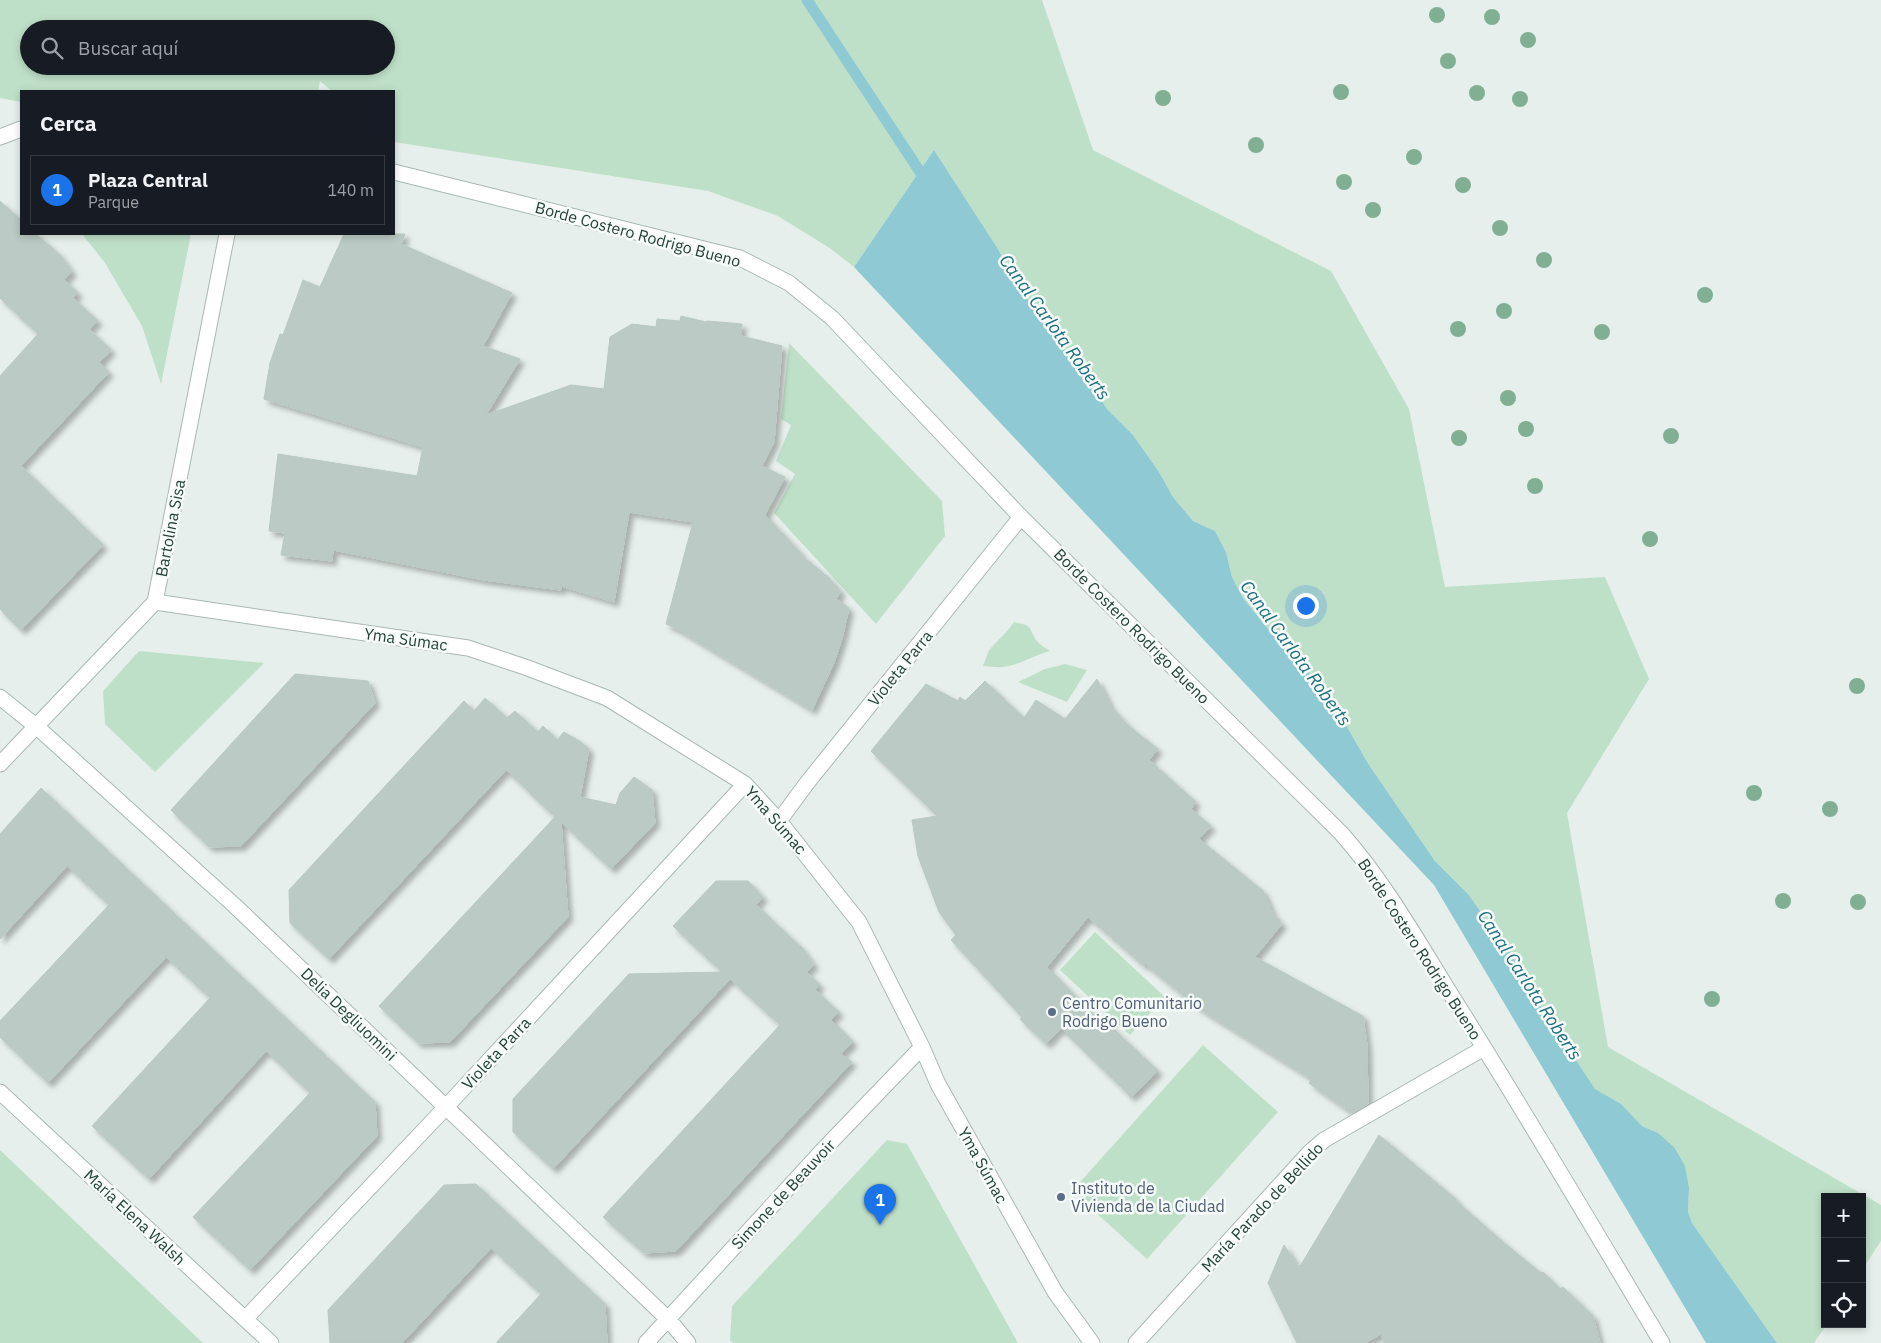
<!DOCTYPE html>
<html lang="es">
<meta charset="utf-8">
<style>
:root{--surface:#171b24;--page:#20242c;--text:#f1f3f6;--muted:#9ea1a6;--line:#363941;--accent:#1a73e8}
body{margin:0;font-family:"IBM Plex Sans",sans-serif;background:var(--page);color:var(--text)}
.controls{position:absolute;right:15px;bottom:15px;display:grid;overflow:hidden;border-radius:0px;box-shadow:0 2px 8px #0003}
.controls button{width:45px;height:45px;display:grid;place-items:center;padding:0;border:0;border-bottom:1px solid var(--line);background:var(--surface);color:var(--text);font:25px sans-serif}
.you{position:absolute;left:1305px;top:605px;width:18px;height:18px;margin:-12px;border:4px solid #fff;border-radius:50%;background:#1a73e8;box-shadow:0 0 0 8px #1a73e833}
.badge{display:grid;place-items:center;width:32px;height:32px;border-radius:50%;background:var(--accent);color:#fff;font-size:16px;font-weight:700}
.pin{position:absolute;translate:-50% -41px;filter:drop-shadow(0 1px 2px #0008)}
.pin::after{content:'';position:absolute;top:26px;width:18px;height:15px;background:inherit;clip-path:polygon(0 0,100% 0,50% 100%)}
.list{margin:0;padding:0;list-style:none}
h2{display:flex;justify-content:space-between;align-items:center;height:65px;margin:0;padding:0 20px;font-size:21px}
h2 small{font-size:16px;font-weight:400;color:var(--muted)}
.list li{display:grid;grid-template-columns:32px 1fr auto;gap:15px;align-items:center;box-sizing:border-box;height:70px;margin:0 10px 10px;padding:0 10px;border:1px solid var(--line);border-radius:0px}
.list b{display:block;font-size:19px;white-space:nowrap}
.list p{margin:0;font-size:16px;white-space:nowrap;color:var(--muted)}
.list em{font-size:16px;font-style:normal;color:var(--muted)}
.icon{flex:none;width:28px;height:28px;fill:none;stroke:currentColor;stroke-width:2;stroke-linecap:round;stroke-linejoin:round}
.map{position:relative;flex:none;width:1881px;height:1343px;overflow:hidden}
.search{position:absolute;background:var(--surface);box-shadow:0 2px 8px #0003;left:20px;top:20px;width:375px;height:55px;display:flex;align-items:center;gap:12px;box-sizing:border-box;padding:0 18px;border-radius:28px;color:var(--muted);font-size:19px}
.panel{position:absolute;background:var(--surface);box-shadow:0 2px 8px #0003;left:20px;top:90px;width:375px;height:145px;border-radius:0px}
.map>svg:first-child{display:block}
</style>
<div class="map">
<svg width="1881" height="1343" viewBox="0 0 1881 1343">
<defs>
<filter id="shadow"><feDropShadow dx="4.5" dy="4.5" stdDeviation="2.5" flood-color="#0004"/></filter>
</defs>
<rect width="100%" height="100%" fill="#e6efeb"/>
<path fill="#bfe0c8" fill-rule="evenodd" d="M 0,0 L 1042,0 L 1093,150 L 1331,271 L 1409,409 L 1445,587 L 1605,577 L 1649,679 L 1567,813 L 1608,1047 L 1881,1205 L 1881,1241 L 1862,1270 L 1862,1197 L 1825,1197 L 1825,1324 L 1827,1324 L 1814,1343 L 1777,1343 L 1692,1223 L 1688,1212 L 1689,1188 L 1658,1133 L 1642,1126 L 1621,1104 L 1595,1090 L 1542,1009 L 1513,957 L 1468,894 L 1435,861 L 1369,765 L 1339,713 L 1311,675 L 1273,635 L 1243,598 L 1232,577 L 1226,552 L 1215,531 L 1193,521 L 1173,497 L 1159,472 L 1133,435 L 1107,409 L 1088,378 L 1040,318 L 1017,283 L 998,249 L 934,150 L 854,267 L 831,249 L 778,216 L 708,191 L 394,142 L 394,91 L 332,91 L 320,81 L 318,91 L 21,91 L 21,102 L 0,98 ZM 29,29 L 386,29 L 386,66 L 29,66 Z
M 82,234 L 191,234 L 161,384 L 142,326 L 105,263 Z
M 789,343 L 942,501 L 945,536 L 876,624 L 774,513 L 795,474 L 776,461 L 791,425 L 781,419 Z
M 1014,622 C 1035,626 1027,627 1037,641 C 1040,645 1046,648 1050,651 C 1034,655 1020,665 1003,667 C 997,668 989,666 983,666 L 989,650 L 1008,630 Z
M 139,651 L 264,663 L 155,772 L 105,724 L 103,691 Z
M 1065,664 L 1087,670 L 1067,702 L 1018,682 L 1045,669 Z
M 1095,932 L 1165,997 L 1130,1035 L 1060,970 Z
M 1203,1045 L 1278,1112 L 1147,1259 L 1072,1191 Z
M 887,1140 L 907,1144 L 1018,1343 L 733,1343 L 730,1340 L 732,1306 Z
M 0,1150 L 203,1343 L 0,1343 Z"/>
<path fill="#8ec9d4" d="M 934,150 L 998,249 L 1017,283 L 1040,318 L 1088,378 L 1107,409 L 1133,435 L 1159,472 L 1173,497 L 1193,521 L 1215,531 L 1226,552 L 1232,577 L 1243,598 L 1273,635 L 1311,675 L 1339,713 L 1369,765 L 1435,861 L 1468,894 L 1513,957 L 1542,1009 L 1595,1089 L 1621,1104 L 1642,1126 L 1658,1133 L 1674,1147 L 1685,1166 L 1689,1188 L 1688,1212 L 1692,1223 L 1777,1343 L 1706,1343 L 1434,885 L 854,267 Z"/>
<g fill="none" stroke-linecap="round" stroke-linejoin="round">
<path stroke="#8ec9d4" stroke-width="11" d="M 807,0 L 928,184"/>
</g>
<path fill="#bbcac4" stroke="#b8c9c2" filter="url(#shadow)" d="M 0,201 L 21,220 L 21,234 L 36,234 L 60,255 L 72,272 L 64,280 L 78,293 L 73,298 L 98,321 L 89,329 L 111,350 L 99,363 L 109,372 L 21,466 L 103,545 L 21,630 L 0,609 L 0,376 L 38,334 L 0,298 Z
M 344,234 L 405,234 L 401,244 L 512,293 L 483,346 L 520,359 L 486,415 L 571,385 L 604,389 L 610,337 L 632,324 L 656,327 L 657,319 L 680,321 L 681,316 L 706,322 L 707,321 L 742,324 L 741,336 L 782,346 L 774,442 L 762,466 L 785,477 L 765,515 L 800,552 L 800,554 L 829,578 L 841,592 L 836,599 L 849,608 L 842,639 L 834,663 L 812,710 L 679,630 L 666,624 L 693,522 L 629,512 L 614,602 L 561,586 L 561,590 L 484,580 L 333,550 L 332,561 L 281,555 L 285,533 L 269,531 L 278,454 L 417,476 L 423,447 L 264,399 L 270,363 L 280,334 L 283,335 L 303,280 L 320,287 Z
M 295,674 L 368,681 L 375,703 L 241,846 L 209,847 L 171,810 Z
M 1097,679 L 1111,707 L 1130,727 L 1158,749 L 1149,760 L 1196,802 L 1191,809 L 1211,826 L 1199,839 L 1263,891 L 1272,912 L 1282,924 L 1255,957 L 1363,1016 L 1367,1045 L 1368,1104 L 1352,1113 L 1309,1083 L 1312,1079 L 1200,1009 L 1145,964 L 1144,966 L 1088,917 L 1047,967 L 1097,1018 L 1100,1016 L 1158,1071 L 1131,1097 L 1061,1028 L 1046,1044 L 1020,1019 L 1022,1017 L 951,940 L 956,935 L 939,912 L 918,856 L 912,820 L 937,816 L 871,751 L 926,684 L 958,701 L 960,697 L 965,701 L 985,681 L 1024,718 L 1036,700 L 1065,719 Z
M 485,698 L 507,718 L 515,711 L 538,732 L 543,726 L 557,740 L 564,732 L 581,742 L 589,749 L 580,797 L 616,805 L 620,793 L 634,777 L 652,790 L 655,823 L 611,869 L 561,822 L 568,917 L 450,1042 L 418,1043 L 379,1006 L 555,817 L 506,770 L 329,959 L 290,923 L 289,890 L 464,701 L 474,711 Z
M 41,788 L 375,1102 L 377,1136 L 250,1270 L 193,1217 L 310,1093 L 266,1051 L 149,1179 L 92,1126 L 210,998 L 166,957 L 48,1083 L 0,1037 L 0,1021 L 109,905 L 67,866 L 0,939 L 0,834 Z
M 716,881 L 748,881 L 763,897 L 756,905 L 802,948 L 814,965 L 806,972 L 820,985 L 815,990 L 839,1012 L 831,1020 L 853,1042 L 841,1054 L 852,1062 L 676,1251 L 644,1253 L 603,1217 L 780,1025 L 730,979 L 553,1169 L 513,1132 L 513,1099 L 629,974 L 722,972 L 673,926 Z
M 1379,1135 L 1456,1199 L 1455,1200 L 1503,1242 L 1541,1273 L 1543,1272 L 1560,1289 L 1563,1287 L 1593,1316 L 1600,1343 L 1384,1343 L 1381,1334 L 1365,1343 L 1297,1343 L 1268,1283 L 1284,1245 L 1299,1268 Z
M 476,1184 L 605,1304 L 607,1343 L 496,1343 L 541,1294 L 491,1248 L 402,1343 L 330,1343 L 328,1310 L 444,1185 Z"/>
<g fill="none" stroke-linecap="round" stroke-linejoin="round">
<g stroke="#a8b8b2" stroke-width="17">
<path id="street" d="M 0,137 L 21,129
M 394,172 L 740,258 L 789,283 L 832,318 L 1021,517 L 1341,833 C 1388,886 1422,949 1460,1009 C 1529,1119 1595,1231 1662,1343
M 155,602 L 468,648 L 525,667 L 607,698 L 745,784 L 779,821 L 859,922 L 922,1047 L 938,1084 L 1055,1292 L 1092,1343
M 0,697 L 37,727 L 234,905 L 669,1320 L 688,1343
M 0,764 L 155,602 L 227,234
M 779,821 L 807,783 L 1021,517
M 0,1092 L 271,1343
M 245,1319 L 446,1107 L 745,784
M 646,1343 L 822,1151 L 922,1047
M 1136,1343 L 1309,1153 L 1324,1140 L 1484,1048"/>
</g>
<use href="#street" stroke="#fff" stroke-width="15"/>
</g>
<g fill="#80af93">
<circle cx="1437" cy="15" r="8"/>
<circle cx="1492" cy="17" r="8"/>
<circle cx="1528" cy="40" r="8"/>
<circle cx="1448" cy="61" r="8"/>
<circle cx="1341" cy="92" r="8"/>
<circle cx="1477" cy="93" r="8"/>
<circle cx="1163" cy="98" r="8"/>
<circle cx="1520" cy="99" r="8"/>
<circle cx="1256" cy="145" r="8"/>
<circle cx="1414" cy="157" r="8"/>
<circle cx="1344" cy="182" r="8"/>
<circle cx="1463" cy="185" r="8"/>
<circle cx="1373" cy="210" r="8"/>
<circle cx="1500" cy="228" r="8"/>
<circle cx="1544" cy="260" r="8"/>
<circle cx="1705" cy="295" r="8"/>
<circle cx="1504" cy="311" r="8"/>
<circle cx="1458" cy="329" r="8"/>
<circle cx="1602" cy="332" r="8"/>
<circle cx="1508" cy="398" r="8"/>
<circle cx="1526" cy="429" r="8"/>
<circle cx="1671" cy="436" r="8"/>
<circle cx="1459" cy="438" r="8"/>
<circle cx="1535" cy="486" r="8"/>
<circle cx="1650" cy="539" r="8"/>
<circle cx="1857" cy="686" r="8"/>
<circle cx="1754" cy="793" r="8"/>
<circle cx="1830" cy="809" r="8"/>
<circle cx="1783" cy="901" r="8"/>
<circle cx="1858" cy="902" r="8"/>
<circle cx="1712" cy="999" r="8"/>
</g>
<g fill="#5c6f8a" stroke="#f7fbf9" stroke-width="2">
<circle cx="1052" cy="1012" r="5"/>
<circle cx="1061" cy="1197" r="5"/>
</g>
<g text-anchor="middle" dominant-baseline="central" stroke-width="5" stroke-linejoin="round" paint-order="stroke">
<g font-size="16" fill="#24423a" stroke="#f7fbf9">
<text transform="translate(638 234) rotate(15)">Borde Costero Rodrigo Bueno</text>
<text transform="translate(170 528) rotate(-79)">Bartolina Sisa</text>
<text transform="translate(1132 626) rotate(45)">Borde Costero Rodrigo Bueno</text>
<text transform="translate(406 639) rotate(8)">Yma Súmac</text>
<text transform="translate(900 668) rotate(-51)">Violeta Parra</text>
<text transform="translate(776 820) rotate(49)">Yma Súmac</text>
<text transform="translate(1420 949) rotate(57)">Borde Costero Rodrigo Bueno</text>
<text transform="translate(349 1014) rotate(44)">Delia Degliuomini</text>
<text transform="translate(496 1053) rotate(-47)">Violeta Parra</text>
<text transform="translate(983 1165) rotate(61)">Yma Súmac</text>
<text transform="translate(783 1194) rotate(-47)">Simone de Beauvoir</text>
<text transform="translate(1262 1207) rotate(-47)">María Parado de Bellido</text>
<text transform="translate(135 1217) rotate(43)">María Elena Walsh</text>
</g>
<g font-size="16" fill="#4e5e75" stroke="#f7fbf9" text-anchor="start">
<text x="1062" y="1003">Centro Comunitario<tspan x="1062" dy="18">Rodrigo Bueno</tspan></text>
<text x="1071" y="1188">Instituto de<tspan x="1071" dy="18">Vivienda de la Ciudad</tspan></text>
</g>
<g font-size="18" font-style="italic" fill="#1c6f80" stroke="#f7fbf9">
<text transform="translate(1055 327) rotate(54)">Canal Carlota Roberts</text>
<text transform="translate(1296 653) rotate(54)">Canal Carlota Roberts</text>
<text transform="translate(1530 985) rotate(57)">Canal Carlota Roberts</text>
</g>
</g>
</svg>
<div class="controls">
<button>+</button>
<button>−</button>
<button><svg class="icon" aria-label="locate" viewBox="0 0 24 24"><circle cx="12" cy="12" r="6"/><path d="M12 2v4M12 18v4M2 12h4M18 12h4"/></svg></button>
</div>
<div class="you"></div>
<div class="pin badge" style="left:880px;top:1225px">1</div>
<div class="search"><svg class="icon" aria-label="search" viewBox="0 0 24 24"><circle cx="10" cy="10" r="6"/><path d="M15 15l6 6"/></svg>Buscar aquí</div>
<section class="panel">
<h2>Cerca<small></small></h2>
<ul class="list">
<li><span class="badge">1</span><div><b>Plaza Central</b><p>Parque</p></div><em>140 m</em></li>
</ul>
</section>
</div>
